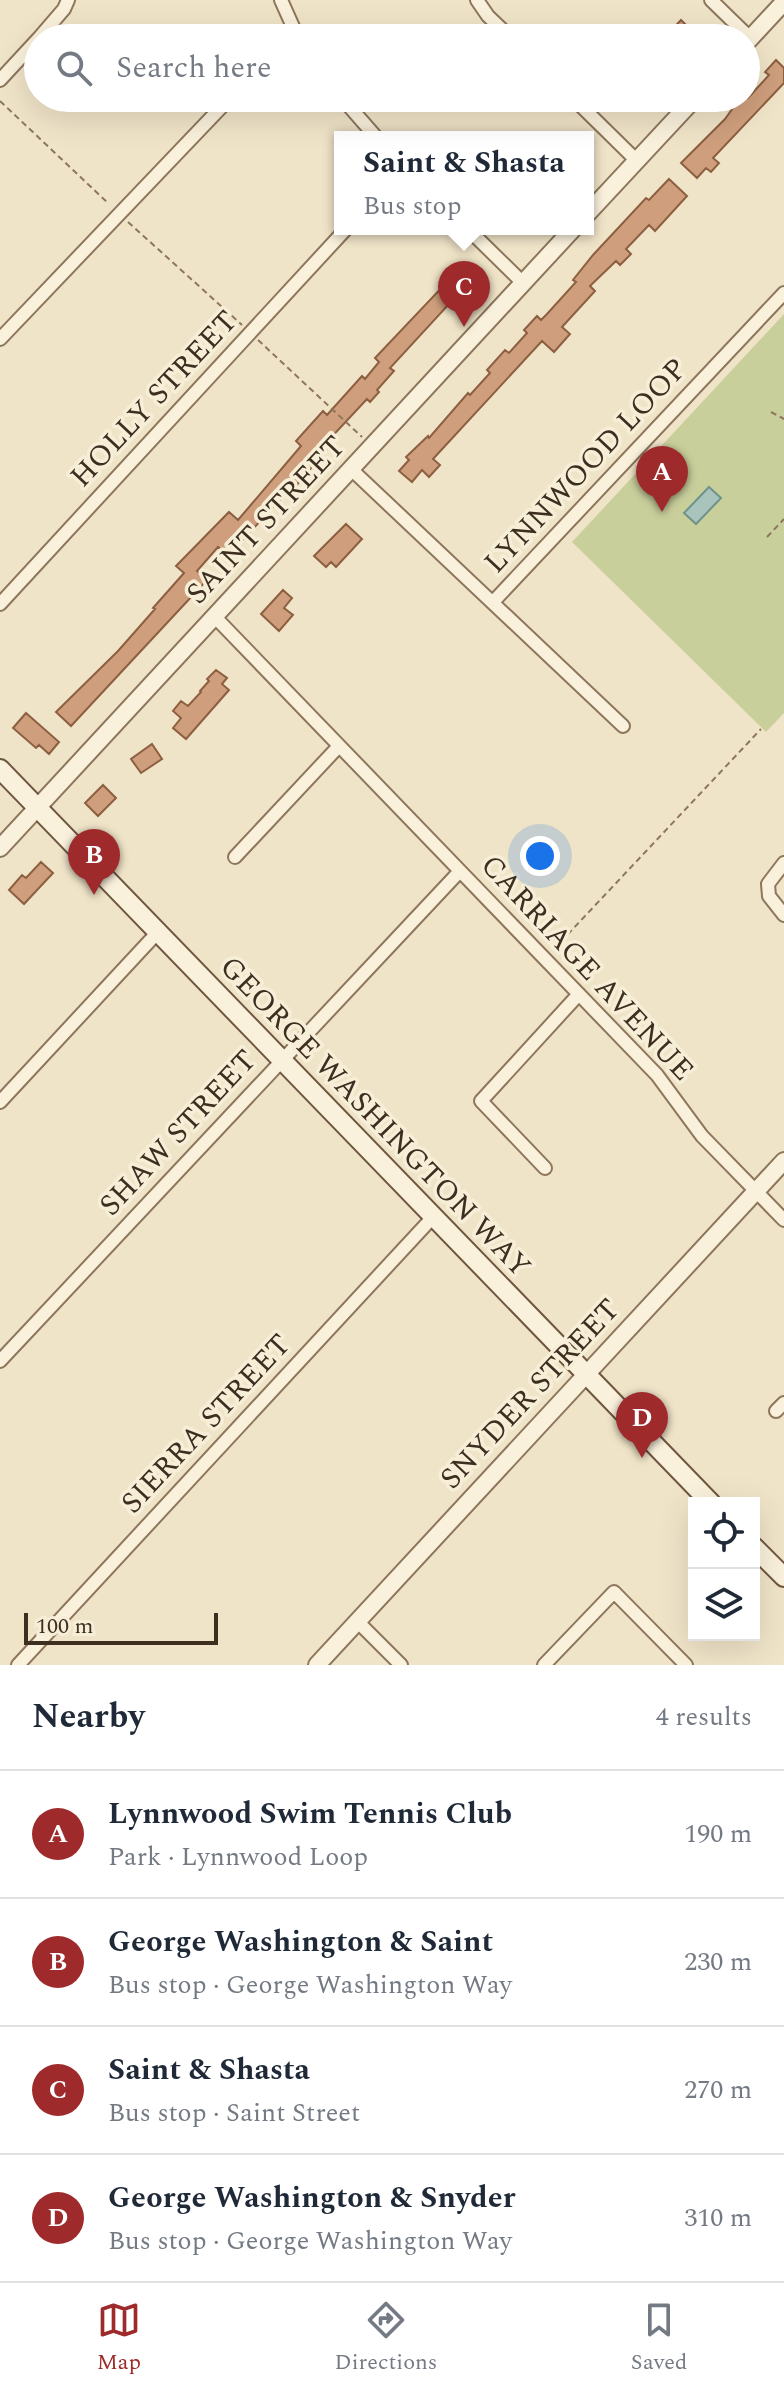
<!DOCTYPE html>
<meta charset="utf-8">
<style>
:root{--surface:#fff;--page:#f6f6f7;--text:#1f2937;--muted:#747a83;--line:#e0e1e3;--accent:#9e2a2b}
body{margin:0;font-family:Spectral,serif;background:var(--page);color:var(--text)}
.controls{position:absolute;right:24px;bottom:24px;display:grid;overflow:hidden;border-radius:0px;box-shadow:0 8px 32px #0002}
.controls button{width:72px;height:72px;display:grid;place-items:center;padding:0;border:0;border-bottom:2px solid var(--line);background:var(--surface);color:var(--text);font:40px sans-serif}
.scale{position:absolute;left:24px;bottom:20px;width:194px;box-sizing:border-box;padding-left:8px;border:4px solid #3d2e20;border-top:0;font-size:22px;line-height:28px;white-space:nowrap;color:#3d2e20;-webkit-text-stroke:6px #f7eed8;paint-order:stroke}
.you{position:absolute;left:540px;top:856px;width:28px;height:28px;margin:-20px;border:6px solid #fff;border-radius:50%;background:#1a73e8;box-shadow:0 0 0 12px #1a73e833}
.badge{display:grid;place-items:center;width:52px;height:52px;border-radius:50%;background:var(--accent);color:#fff;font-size:26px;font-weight:700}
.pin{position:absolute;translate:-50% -66px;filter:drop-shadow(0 2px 4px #0008)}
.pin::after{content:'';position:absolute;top:42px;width:28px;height:24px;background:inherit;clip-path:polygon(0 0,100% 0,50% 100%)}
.popup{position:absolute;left:334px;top:131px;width:260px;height:104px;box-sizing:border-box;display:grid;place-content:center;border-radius:0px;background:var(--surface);filter:drop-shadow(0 2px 6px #0005);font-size:26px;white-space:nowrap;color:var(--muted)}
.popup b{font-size:30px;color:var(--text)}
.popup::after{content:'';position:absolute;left:50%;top:100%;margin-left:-16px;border:16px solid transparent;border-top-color:var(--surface)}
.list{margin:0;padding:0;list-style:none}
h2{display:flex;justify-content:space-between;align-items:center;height:104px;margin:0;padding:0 32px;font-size:34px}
h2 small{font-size:26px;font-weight:400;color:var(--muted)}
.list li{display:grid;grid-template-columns:52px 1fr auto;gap:24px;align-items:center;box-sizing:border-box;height:128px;padding:0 32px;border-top:2px solid var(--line)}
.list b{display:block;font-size:30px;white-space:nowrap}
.list p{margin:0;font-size:26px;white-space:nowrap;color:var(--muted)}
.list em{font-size:26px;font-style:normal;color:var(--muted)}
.icon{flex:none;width:44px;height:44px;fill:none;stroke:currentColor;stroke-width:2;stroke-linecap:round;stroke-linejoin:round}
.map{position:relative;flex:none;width:784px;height:1665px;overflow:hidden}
.search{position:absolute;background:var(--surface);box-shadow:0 8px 32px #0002;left:24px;right:24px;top:24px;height:88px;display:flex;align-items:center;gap:20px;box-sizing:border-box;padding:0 28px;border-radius:44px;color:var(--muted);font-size:30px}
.sheet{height:616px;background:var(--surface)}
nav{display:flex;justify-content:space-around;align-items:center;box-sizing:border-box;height:112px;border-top:2px solid var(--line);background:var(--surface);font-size:22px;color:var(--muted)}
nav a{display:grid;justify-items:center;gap:4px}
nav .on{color:var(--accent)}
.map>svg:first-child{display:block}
</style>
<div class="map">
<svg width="784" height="1665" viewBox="0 0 784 1665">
<rect width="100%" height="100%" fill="#f0e4c8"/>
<path fill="#c9cf9b" d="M 784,314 L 784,713 L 766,732 L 572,542 Z"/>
<path fill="#a9c4bc" stroke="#6f938a" stroke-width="2" d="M 709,487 L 721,498 L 696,524 L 684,513 Z"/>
<path fill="#cf9f7d" stroke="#8d5f41" stroke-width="2" d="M 681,20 L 699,38 L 664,38 Z
M 776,60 L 784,68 L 784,83 L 713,158 L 719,163 L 711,172 L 706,168 L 697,178 L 681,163 L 725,119 L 740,98 L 748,98 L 769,75 L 765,72 Z
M 669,179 L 687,196 L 655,231 L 649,225 L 626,249 L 631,254 L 620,265 L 616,261 L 590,286 L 595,291 L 562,327 L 570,334 L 554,352 L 542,341 L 433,459 L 440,465 L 429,477 L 422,470 L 412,482 L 399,471 L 409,460 L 406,457 L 428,436 L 429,438 L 468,393 L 470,395 L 490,373 L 487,370 L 505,350 L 509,353 L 527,333 L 524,330 L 537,316 L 541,320 L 547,314 L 576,282 L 573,280 L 593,255 L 646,198 L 649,200 Z
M 464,264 L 477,275 L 458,296 L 461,300 L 453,309 L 448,305 L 390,368 L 394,371 L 377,390 L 379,392 L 370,402 L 367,399 L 324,445 L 327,449 L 290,493 L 288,491 L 228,556 L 218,547 L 197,571 L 207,580 L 71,726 L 56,712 L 118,651 L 155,609 L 153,608 L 184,573 L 176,566 L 229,512 L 238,520 L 301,446 L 296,441 L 323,411 L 327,415 L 362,376 L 365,379 L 379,362 L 375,358 Z
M 346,524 L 362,539 L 336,567 L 331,562 L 326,567 L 314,556 Z
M 283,590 L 292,598 L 284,608 L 293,615 L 279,631 L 261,614 Z
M 216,670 L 227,678 L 222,684 L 229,690 L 186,739 L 173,728 L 181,718 L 173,711 L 181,701 L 188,706 L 201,692 L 200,691 L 209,681 L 207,679 Z
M 26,713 L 59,742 L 49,754 L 39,745 L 36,748 L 13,728 Z
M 152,744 L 162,759 L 141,773 L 131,759 Z
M 103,785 L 116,798 L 98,816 L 85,803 Z
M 41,862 L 53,873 L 24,904 L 9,890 L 22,875 L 26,878 Z"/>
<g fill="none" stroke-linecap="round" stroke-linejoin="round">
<g stroke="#8d765c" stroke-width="16">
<path id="minor" d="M 281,0 L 298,38
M 477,0 L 488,16 L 511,38
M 711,0 L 750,38
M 39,38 L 64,9 L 68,0
M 0,80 L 38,39
M 342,98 L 376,137
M 573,98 L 636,160
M 468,229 L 523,283
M 0,339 L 230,98
M 351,469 L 623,726
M 493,602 L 784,293
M 0,604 L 346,229
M 215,617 L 657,1075 L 702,1136 L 784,1220
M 235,857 L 339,746
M 784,863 L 768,884 L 769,896 L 784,915
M 0,1102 L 157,933
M 545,1168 L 481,1101 L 579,994
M 0,1361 L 460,871
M 776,1411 L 784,1403
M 357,1621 L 401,1665
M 18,1665 L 433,1217
M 544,1665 L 614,1592 L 686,1665"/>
</g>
<g stroke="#8d765c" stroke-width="20">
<path id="tertiary" d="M 746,43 L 784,2
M 588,213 L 695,98
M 0,848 L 573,229
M 317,1665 L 784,1161"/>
</g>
<g stroke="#6f573f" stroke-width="22">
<path id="secondary" d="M 0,769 L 711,1503
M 754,1547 L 784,1577"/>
</g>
<path stroke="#8d765c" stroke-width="2" stroke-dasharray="6 4" stroke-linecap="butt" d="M 0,101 L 109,204
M 128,222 L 242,325
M 258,340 L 362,437
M 771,412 L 784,419
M 767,537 L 784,519
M 554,949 L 761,729"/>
<use href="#minor" stroke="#faf1dc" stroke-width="12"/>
<use href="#tertiary" stroke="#faf1dc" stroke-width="16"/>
<use href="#secondary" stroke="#faf1dc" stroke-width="18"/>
</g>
<g text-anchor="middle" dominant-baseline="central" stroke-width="7" stroke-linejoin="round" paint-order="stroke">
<g font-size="30" fill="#3d2e20" stroke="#f7eed8">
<text transform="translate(154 399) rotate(-47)">HOLLY STREET</text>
<text transform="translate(586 466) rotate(-47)">LYNNWOOD LOOP</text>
<text transform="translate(266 520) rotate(-47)">SAINT STREET</text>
<text transform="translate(587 968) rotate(47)">CARRIAGE AVENUE</text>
<text transform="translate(375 1117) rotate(46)">GEORGE WASHINGTON WAY</text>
<text transform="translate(178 1133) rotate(-47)">SHAW STREET</text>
<text transform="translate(530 1394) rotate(-47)">SNYDER STREET</text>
<text transform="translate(206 1424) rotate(-47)">SIERRA STREET</text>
</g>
</g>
</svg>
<div class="controls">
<button><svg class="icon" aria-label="locate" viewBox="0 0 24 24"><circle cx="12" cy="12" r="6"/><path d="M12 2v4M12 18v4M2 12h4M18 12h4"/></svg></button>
<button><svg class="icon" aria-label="layers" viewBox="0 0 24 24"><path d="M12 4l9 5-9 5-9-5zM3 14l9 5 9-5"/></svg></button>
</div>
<div class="scale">100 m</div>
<div class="you"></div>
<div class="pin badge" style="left:662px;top:512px">A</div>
<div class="pin badge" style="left:94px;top:895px">B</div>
<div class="pin badge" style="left:464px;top:327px">C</div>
<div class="popup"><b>Saint &amp; Shasta</b>Bus stop</div>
<div class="pin badge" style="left:642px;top:1458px">D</div>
<div class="search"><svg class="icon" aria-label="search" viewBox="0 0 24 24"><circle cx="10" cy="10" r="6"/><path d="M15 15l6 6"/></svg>Search here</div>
</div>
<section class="sheet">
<h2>Nearby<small>4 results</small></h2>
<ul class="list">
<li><span class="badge">A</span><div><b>Lynnwood Swim Tennis Club</b><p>Park · Lynnwood Loop</p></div><em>190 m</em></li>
<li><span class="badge">B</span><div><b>George Washington &amp; Saint</b><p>Bus stop · George Washington Way</p></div><em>230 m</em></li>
<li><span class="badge">C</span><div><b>Saint &amp; Shasta</b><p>Bus stop · Saint Street</p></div><em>270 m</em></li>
<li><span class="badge">D</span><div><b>George Washington &amp; Snyder</b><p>Bus stop · George Washington Way</p></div><em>310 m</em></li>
</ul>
</section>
<nav>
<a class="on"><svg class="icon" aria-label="map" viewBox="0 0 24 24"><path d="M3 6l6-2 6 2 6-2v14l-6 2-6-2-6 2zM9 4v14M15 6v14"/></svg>Map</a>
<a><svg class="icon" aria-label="directions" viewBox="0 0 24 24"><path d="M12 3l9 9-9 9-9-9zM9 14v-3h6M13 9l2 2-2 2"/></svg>Directions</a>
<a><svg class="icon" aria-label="saved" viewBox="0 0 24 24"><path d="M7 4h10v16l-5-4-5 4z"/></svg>Saved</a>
</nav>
